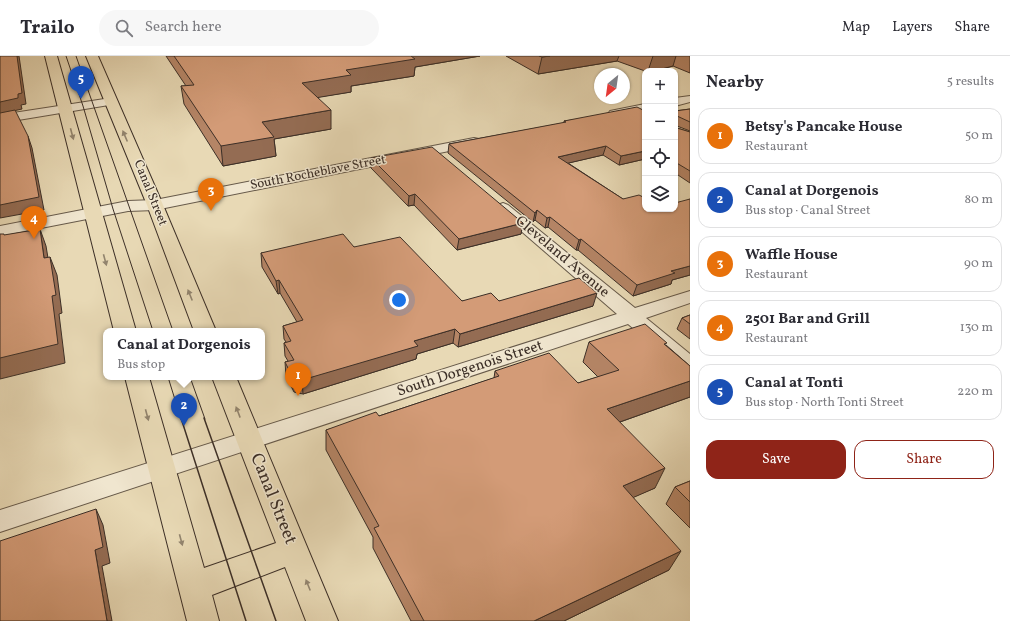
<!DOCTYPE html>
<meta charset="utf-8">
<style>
:root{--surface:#fff;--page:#f7f7f7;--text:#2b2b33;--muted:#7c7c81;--line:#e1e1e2;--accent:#8f2418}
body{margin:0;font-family:Vollkorn,serif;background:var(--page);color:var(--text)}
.controls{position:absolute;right:12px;top:12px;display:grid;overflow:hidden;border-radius:8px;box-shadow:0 1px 3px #0004}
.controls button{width:36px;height:36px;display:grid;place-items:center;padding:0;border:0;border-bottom:1px solid var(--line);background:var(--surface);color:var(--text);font:20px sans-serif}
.compass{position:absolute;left:594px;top:12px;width:36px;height:36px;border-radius:50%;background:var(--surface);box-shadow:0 1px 3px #0004;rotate:209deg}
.you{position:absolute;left:399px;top:244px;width:14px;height:14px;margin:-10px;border:3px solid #fff;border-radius:50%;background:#1a73e8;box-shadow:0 0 0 6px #1a73e833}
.badge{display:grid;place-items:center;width:26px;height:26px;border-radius:50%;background:var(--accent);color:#fff;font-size:13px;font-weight:700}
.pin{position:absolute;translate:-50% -33px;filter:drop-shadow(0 1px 2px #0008)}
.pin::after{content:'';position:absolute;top:21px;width:14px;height:12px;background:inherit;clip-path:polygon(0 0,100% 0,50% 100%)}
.popup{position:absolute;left:103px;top:272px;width:162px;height:52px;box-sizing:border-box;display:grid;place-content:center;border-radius:8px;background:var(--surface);filter:drop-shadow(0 1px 3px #0005);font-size:13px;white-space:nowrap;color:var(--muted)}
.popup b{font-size:15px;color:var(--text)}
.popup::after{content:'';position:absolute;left:50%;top:100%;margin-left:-8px;border:8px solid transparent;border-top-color:var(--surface)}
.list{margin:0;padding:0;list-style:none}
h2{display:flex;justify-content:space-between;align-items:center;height:52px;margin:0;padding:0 16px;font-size:17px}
h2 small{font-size:13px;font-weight:400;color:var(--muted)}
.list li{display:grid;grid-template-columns:26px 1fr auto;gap:12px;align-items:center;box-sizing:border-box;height:56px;margin:0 8px 8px;padding:0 8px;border:1px solid var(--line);border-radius:12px}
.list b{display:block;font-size:15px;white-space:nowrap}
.list p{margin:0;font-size:13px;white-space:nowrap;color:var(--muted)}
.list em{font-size:13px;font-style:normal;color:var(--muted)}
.actions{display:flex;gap:8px;padding:12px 16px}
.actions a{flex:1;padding:9px 0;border:1px solid var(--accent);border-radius:12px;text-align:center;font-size:14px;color:var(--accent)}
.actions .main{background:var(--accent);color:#fff}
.icon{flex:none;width:22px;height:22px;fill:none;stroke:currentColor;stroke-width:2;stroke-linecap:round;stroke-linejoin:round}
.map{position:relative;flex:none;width:690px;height:565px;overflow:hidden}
header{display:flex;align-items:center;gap:24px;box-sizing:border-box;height:56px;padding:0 20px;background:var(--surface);border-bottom:1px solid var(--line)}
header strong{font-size:19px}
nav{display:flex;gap:22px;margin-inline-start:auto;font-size:14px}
.search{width:280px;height:36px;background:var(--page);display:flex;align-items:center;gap:10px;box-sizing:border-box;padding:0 14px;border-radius:22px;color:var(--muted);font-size:15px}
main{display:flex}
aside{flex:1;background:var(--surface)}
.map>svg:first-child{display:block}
</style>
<header>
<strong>Trailo</strong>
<div class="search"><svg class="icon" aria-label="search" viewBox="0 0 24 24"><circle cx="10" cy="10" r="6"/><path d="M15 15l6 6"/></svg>Search here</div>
<nav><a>Map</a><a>Layers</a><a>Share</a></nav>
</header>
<main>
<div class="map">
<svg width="690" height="565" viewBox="0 0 690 565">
<rect width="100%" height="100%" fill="#e8d9b5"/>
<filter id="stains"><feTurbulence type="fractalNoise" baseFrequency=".005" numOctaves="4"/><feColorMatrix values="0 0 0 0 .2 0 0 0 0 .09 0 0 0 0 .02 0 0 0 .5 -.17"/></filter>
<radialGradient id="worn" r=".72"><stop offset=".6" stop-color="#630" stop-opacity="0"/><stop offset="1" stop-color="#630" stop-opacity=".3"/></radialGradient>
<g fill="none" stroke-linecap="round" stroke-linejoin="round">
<g stroke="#675a4a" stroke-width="2">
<path id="street" d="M 690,40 L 690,46 L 675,50 L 675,42 Z
M 111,42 L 115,44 L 117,46 L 115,48 L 0,67 L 0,59 Z
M 645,48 L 645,56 L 614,62 L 610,61 L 608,58 L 610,55 Z
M 474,82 L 479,83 L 481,86 L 479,89 L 155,154 L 128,155 L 0,180 L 0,170 L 128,145 L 155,144 Z
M 503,147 L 508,149 L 635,252 L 690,235 L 690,247 L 646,262 L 690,298 L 690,316 L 683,314 L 628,268 L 0,476 L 0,454 L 617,258 L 498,155 L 495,152 L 498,149 Z"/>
</g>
<g stroke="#3c2f27" stroke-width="2">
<path id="primary" d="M 45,0 L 57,0 L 136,275 L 114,275 Z
M 86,0 L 98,0 L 163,149 L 216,275 L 194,275 L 147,149 Z
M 125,321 L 149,321 L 204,512 L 276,487 L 212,321 L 236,321 L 338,565 L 306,565 L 285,511 L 212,539 L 219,565 L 187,565 Z"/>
</g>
<use href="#street" fill="#f0e6cf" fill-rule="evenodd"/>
<use href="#primary" fill="#e8d9b5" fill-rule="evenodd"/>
<path stroke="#3c2f27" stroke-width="1" d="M 66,0 L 83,50 L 113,153 L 153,275
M 76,0 L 173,275
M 168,321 L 181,363
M 190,321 L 205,363"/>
<path stroke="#3c2f27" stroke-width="1.5" d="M 181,362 L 246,565
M 204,362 L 276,565"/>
</g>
<path fill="#b58566" stroke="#3c2f27" d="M 166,0 L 480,0 L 415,11 L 414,20 L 351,30 L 351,36 L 318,41 L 331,73 L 274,83 L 276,100 L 223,110 L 184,48 L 181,30 L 186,30 Z
M 506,0 L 690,0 L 690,17 L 673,10 L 654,15 L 645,15 L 617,5 L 538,18 Z
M 690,53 L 690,75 L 677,70 L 677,72 L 690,76 L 690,127 L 675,117 L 675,55 Z
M 645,55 L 645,103 L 619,109 L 603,99 L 568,107 L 623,143 L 645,153 L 675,153 L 690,143 L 690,219 L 672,224 L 671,228 L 633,240 L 578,194 L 576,194 L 548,171 L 545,172 L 535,164 L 533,166 L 448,97 L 449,88 L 564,67 L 564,65 Z
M 371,102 L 523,167 L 521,178 L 457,194 L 414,149 L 408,150 L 371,112 Z
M 354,191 L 462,245 L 499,245 L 593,250 L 458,291 L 453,287 L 417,298 L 416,303 L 303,338 L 294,336 L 286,320 L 285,306 L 288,305 L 285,300 L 284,287 L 286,286 L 284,283 L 283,270 L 297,266 L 280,237 L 278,238 L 262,211 L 261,197 Z
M 690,259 L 690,283 L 677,273 L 682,262 Z
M 589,286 L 666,289 L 690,310 L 690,341 L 620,366 L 655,432 L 633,441 L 669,514 L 564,565 L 411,565 L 373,492 L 373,481 L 326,394 L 326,374 L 379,360 L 494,322 L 495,315 L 578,327 L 598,321 L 583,306 Z
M 690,425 L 690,472 L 666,448 L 675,431 Z"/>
<path fill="#946c53" stroke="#3c2f27" d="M 17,0 L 19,0 L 26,48 L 21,49 L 22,53 L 0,58 L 0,46 L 18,38 Z
M 406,0 L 480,0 L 415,11 L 414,20 L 351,30 L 351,36 L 303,44 L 302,27 L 346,14 Z
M 550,0 L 619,0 L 617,5 L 538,18 L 542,1 Z
M 653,0 L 676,0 L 673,10 L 654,15 L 648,15 Z
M 331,54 L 331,73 L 274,83 L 276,100 L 223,110 L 221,90 L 262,66 Z
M 28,80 L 32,92 L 44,154 L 0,162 L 0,149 Z
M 606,90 L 603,99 L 556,110 L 558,101 Z
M 645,95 L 645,103 L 619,109 L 621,100 Z
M 415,138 L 414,149 L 408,150 L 409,140 Z
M 537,154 L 535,164 L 533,166 L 535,157 Z
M 550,161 L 548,171 L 545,172 L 547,162 Z
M 523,167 L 521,178 L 457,194 L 459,183 Z
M 40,173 L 46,190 L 51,220 L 44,202 Z
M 581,183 L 578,194 L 576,194 L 579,184 Z
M 50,201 L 57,219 L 62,257 L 59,258 L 65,307 L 0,323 L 0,302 L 52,240 Z
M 690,210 L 690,219 L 672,224 L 671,228 L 633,240 L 637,229 L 671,215 Z
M 279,224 L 280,237 L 278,238 L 276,225 Z
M 597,237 L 593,250 L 458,291 L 460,278 Z
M 455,273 L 453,287 L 417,298 L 416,303 L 303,338 L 302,324 L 414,285 Z
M 690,325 L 690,341 L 600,373 L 607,353 Z
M 665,412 L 655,432 L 614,450 L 623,430 Z
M 96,453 L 103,469 L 110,507 L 102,510 L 112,565 L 107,565 L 95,494 Z
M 681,495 L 669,514 L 564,565 L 534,565 Z"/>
<path fill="#d39b77" stroke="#3c2f27" d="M 0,0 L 17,0 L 22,37 L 18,38 L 18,42 L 0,46 Z
M 174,0 L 411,0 L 415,3 L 346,14 L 351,19 L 302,27 L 331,54 L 262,66 L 274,81 L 221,90 L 181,30 L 194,29 Z
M 539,0 L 550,0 L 542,1 Z
M 637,51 L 645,55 L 645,95 L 621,100 L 606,90 L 558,101 L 623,143 L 639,139 L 645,142 L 645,153 L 675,153 L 675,147 L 690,143 L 690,210 L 671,215 L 675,217 L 637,229 L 581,183 L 579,184 L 550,161 L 547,162 L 537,154 L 535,157 L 449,88 L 566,66 L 564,65 Z
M 690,53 L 690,66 L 677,60 L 677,72 L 690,76 L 690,115 L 675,106 L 675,55 Z
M 15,54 L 28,80 L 39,141 L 0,149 L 0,57 Z
M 432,91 L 523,167 L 459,183 L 415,138 L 409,140 L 371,102 Z
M 40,173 L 44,202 L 50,201 L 56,239 L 52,240 L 58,288 L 0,302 L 0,178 L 4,178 L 4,179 Z
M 343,178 L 354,191 L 400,181 L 462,245 L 491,237 L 499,245 L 579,222 L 597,237 L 460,278 L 455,273 L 414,285 L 418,290 L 302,324 L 293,322 L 285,306 L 294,304 L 284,287 L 291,285 L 283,270 L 303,264 L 279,224 L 276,225 L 261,197 Z
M 690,259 L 690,268 L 682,262 Z
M 645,268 L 667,287 L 664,288 L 690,310 L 690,325 L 607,353 L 665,412 L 623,430 L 681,495 L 534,565 L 424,565 L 374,472 L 379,470 L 326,374 L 376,356 L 379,360 L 499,320 L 495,315 L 549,297 L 578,327 L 619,314 L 589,286 Z
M 690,425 L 690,446 L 675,431 Z
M 96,453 L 103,491 L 95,494 L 107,565 L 0,565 L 0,485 Z"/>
<defs><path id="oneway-solid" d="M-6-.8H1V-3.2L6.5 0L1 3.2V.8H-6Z"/></defs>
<g fill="#92846e">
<use href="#oneway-solid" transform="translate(72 78) rotate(75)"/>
<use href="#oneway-solid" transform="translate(125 80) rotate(-113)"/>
<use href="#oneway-solid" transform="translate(105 204) rotate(75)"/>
<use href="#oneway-solid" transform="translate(190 239) rotate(-112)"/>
<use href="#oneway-solid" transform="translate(238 356) rotate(-111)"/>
<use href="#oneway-solid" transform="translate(147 359) rotate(75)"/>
<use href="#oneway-solid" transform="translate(181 484) rotate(75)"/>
<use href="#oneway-solid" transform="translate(308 529) rotate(-112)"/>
</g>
<g text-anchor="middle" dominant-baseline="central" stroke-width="3" stroke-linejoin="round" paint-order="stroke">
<g font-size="13" fill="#3c2f27" stroke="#f0e6cf">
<text transform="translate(318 117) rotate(-11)">South Rocheblave Street</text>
<text transform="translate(150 137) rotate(68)">Canal Street</text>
</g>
<g font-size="15" fill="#3c2f27" stroke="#f0e6cf">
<text transform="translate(562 201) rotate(40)">Cleveland Avenue</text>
<text transform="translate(470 313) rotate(-18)">South Dorgenois Street</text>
</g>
<g font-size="18" fill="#3c2f27" stroke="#f0e6cf">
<text transform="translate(273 443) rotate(68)">Canal Street</text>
</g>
</g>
<rect width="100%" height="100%" filter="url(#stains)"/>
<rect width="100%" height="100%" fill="url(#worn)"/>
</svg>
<div class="controls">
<button>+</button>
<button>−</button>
<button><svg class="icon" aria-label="locate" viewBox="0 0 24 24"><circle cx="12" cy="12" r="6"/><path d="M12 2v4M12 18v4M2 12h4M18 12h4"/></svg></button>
<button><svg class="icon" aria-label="layers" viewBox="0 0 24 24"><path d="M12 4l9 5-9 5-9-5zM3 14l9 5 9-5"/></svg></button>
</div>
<svg class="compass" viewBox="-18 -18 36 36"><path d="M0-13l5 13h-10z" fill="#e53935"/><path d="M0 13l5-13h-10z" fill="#7c7c81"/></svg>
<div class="you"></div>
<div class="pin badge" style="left:298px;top:340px;background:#e8710a">1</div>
<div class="pin badge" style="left:184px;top:370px;background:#1a4fb4">2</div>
<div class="popup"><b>Canal at Dorgenois</b>Bus stop</div>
<div class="pin badge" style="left:211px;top:155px;background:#e8710a">3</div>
<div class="pin badge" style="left:34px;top:183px;background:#e8710a">4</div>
<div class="pin badge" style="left:81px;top:43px;background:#1a4fb4">5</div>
</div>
<aside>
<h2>Nearby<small>5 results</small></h2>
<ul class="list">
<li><span class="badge" style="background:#e8710a">1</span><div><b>Betsy's Pancake House</b><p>Restaurant</p></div><em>50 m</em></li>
<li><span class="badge" style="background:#1a4fb4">2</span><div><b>Canal at Dorgenois</b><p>Bus stop · Canal Street</p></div><em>80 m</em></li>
<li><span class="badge" style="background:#e8710a">3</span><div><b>Waffle House</b><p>Restaurant</p></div><em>90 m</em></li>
<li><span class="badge" style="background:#e8710a">4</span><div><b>2501 Bar and Grill</b><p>Restaurant</p></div><em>130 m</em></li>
<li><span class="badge" style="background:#1a4fb4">5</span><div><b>Canal at Tonti</b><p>Bus stop · North Tonti Street</p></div><em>220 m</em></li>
</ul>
<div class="actions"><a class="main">Save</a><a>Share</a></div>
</aside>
</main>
